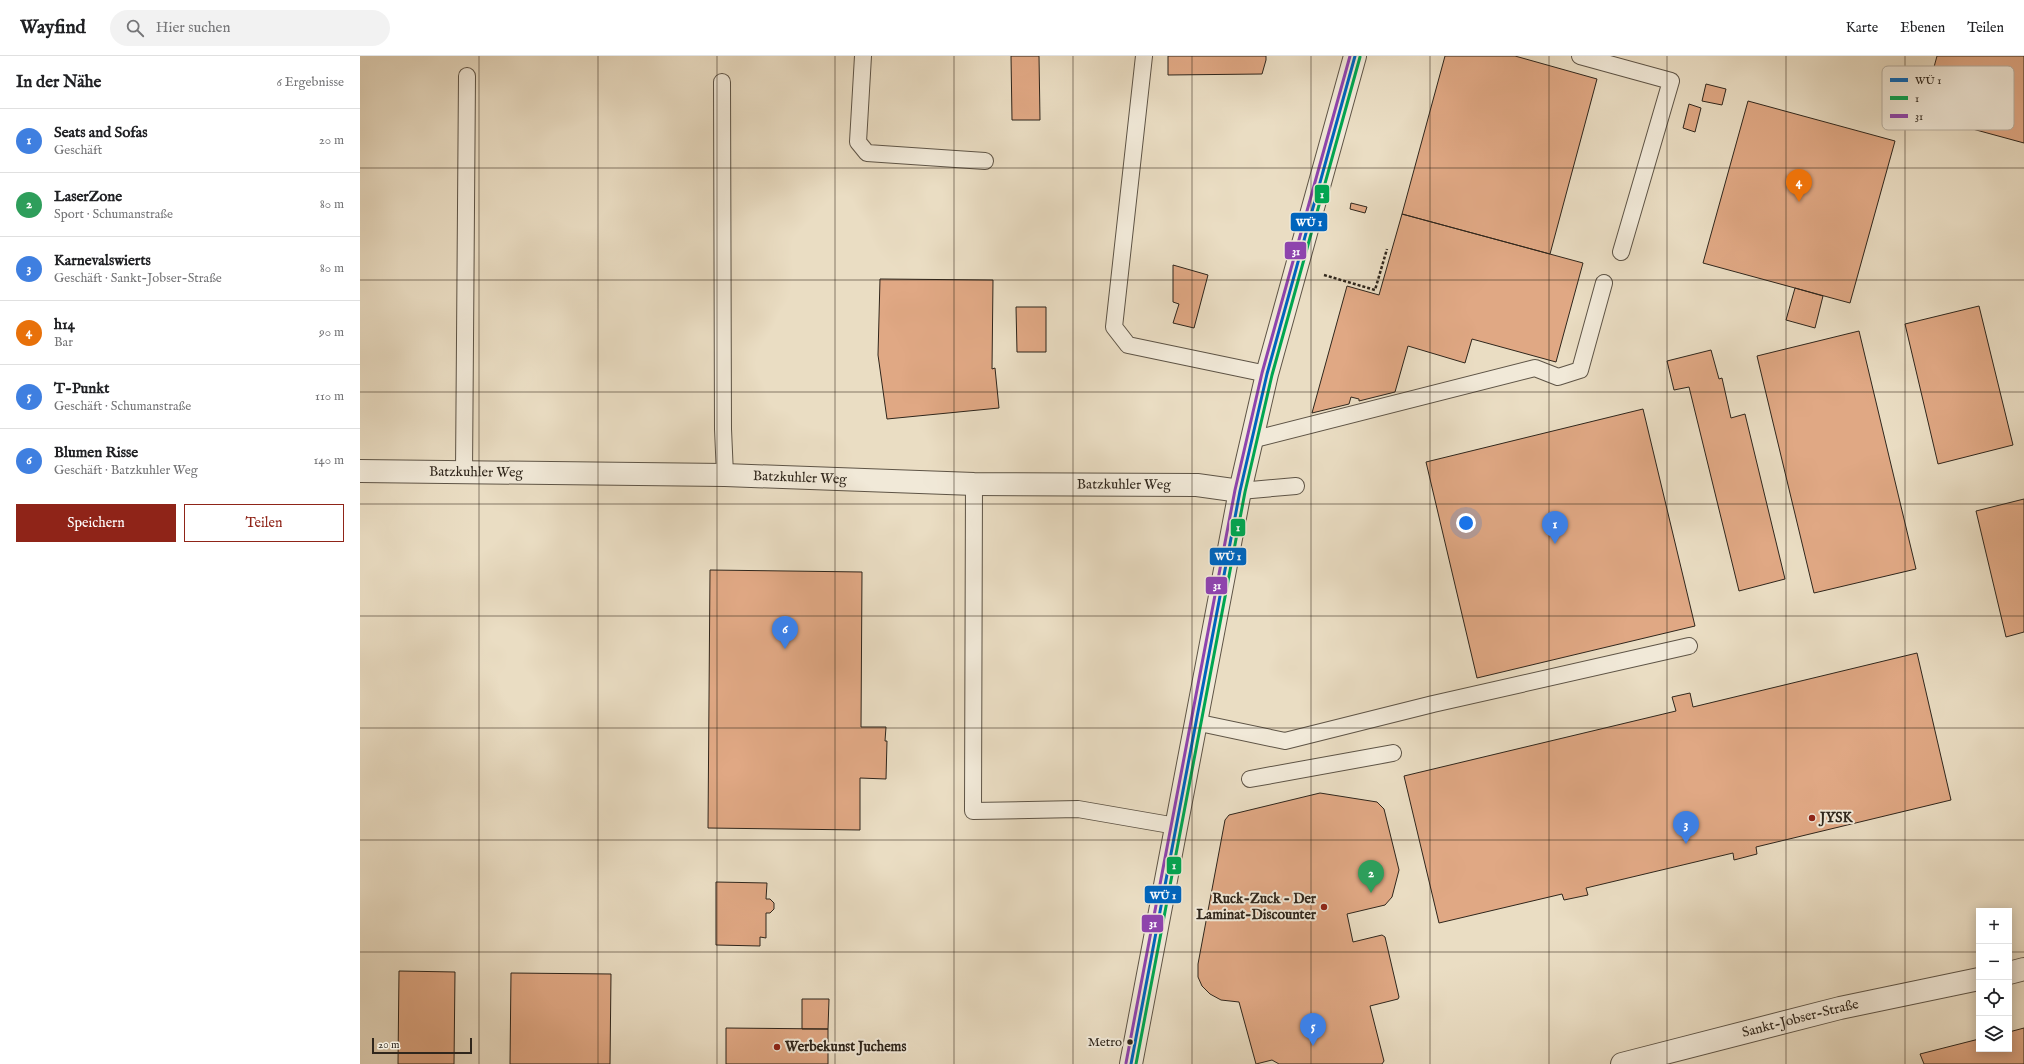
<!DOCTYPE html>
<html lang="de">
<meta charset="utf-8">
<style>
:root{--surface:#fff;--page:#f2f2f2;--text:#202124;--muted:#757577;--line:#e0e0e0;--accent:#8f2418}
body{margin:0;font-family:"IM FELL English",serif;background:var(--page);color:var(--text)}
.controls{position:absolute;right:12px;bottom:12px;display:grid;overflow:hidden;border-radius:0px;box-shadow:0 2px 10px #0003}
.controls button{width:36px;height:36px;display:grid;place-items:center;padding:0;border:0;border-bottom:1px solid var(--line);background:var(--surface);color:var(--text);font:20px sans-serif}
.scale{position:absolute;left:12px;bottom:10px;width:100px;box-sizing:border-box;padding-left:4px;border:2px solid #2f261c;border-top:0;font-size:11px;line-height:14px;white-space:nowrap;color:#2f261c;-webkit-text-stroke:3px #f1e9d8;paint-order:stroke}
.you{position:absolute;left:1106px;top:467px;width:14px;height:14px;margin:-10px;border:3px solid #fff;border-radius:50%;background:#1a73e8;box-shadow:0 0 0 6px #1a73e833}
.badge{display:grid;place-items:center;width:26px;height:26px;border-radius:50%;background:var(--accent);color:#fff;font-size:13px;font-weight:700}
.pin{position:absolute;translate:-50% -33px;filter:drop-shadow(0 1px 2px #0008)}
.pin::after{content:'';position:absolute;top:21px;width:14px;height:12px;background:inherit;clip-path:polygon(0 0,100% 0,50% 100%)}
.list{margin:0;padding:0;list-style:none}
h2{display:flex;justify-content:space-between;align-items:center;height:52px;margin:0;padding:0 16px;font-size:17px}
h2 small{font-size:13px;font-weight:400;color:var(--muted)}
.list li{display:grid;grid-template-columns:26px 1fr auto;gap:12px;align-items:center;box-sizing:border-box;height:64px;padding:0 16px;border-top:1px solid var(--line)}
.list b{display:block;font-size:15px;white-space:nowrap}
.list p{margin:0;font-size:13px;white-space:nowrap;color:var(--muted)}
.list em{font-size:13px;font-style:normal;color:var(--muted)}
.actions{display:flex;gap:8px;padding:12px 16px}
.actions a{flex:1;padding:9px 0;border:1px solid var(--accent);border-radius:0px;text-align:center;font-size:14px;color:var(--accent)}
.actions .main{background:var(--accent);color:#fff}
.icon{flex:none;width:22px;height:22px;fill:none;stroke:currentColor;stroke-width:2;stroke-linecap:round;stroke-linejoin:round}
.map{position:relative;flex:none;width:1664px;height:1008px;overflow:hidden}
header{display:flex;align-items:center;gap:24px;box-sizing:border-box;height:56px;padding:0 20px;background:var(--surface);border-bottom:1px solid var(--line)}
header strong{font-size:19px}
nav{display:flex;gap:22px;margin-inline-start:auto;font-size:14px}
.search{width:280px;height:36px;background:var(--page);display:flex;align-items:center;gap:10px;box-sizing:border-box;padding:0 14px;border-radius:22px;color:var(--muted);font-size:15px}
main{display:flex}
aside{flex:1;background:var(--surface)}
.map>svg:first-child{display:block}
</style>
<header>
<strong>Wayfind</strong>
<div class="search"><svg class="icon" aria-label="search" viewBox="0 0 24 24"><circle cx="10" cy="10" r="6"/><path d="M15 15l6 6"/></svg>Hier suchen</div>
<nav><a>Karte</a><a>Ebenen</a><a>Teilen</a></nav>
</header>
<main>
<aside>
<h2>In der Nähe<small>6 Ergebnisse</small></h2>
<ul class="list">
<li><span class="badge" style="background:#3f7fe0">1</span><div><b>Seats and Sofas</b><p>Geschäft</p></div><em>20 m</em></li>
<li><span class="badge" style="background:#2e9e5b">2</span><div><b>LaserZone</b><p>Sport · Schumanstraße</p></div><em>80 m</em></li>
<li><span class="badge" style="background:#3f7fe0">3</span><div><b>Karnevalswierts</b><p>Geschäft · Sankt-Jobser-Straße</p></div><em>80 m</em></li>
<li><span class="badge" style="background:#e8710a">4</span><div><b>h14</b><p>Bar</p></div><em>90 m</em></li>
<li><span class="badge" style="background:#3f7fe0">5</span><div><b>T-Punkt</b><p>Geschäft · Schumanstraße</p></div><em>110 m</em></li>
<li><span class="badge" style="background:#3f7fe0">6</span><div><b>Blumen Risse</b><p>Geschäft · Batzkuhler Weg</p></div><em>140 m</em></li>
</ul>
<div class="actions"><a class="main">Speichern</a><a>Teilen</a></div>
</aside>
<div class="map">
<svg width="1664" height="1008" viewBox="0 0 1664 1008">
<rect width="100%" height="100%" fill="#eaddc3"/>
<filter id="stains"><feTurbulence type="fractalNoise" baseFrequency=".005" numOctaves="4"/><feColorMatrix values="0 0 0 0 .2 0 0 0 0 .09 0 0 0 0 .02 0 0 0 .5 -.17"/></filter>
<radialGradient id="worn" r=".72"><stop offset=".6" stop-color="#630" stop-opacity="0"/><stop offset="1" stop-color="#630" stop-opacity=".3"/></radialGradient>
<path fill="#e0a884" stroke="#2f261c" d="M 651,0 L 679,0 L 680,64 L 652,64 Z
M 808,0 L 906,0 L 906,4 L 902,18 L 808,19 Z
M 1085,0 L 1155,0 L 1237,23 L 1190,198 L 1042,158 Z
M 1577,0 L 1664,0 L 1664,87 L 1561,59 Z
M 1346,28 L 1366,33 L 1362,49 L 1342,45 Z
M 1388,45 L 1535,85 L 1490,247 L 1343,207 Z
M 1329,48 L 1341,52 L 1335,76 L 1323,72 Z
M 991,147 L 1007,151 L 1005,157 L 990,153 Z
M 1042,158 L 1223,207 L 1196,306 L 1112,283 L 1105,307 L 1048,290 L 1035,336 L 999,345 L 999,343 L 991,341 L 989,348 L 952,357 L 987,230 L 1019,239 Z
M 813,209 L 848,219 L 834,272 L 813,267 L 819,248 L 813,246 Z
M 520,223 L 633,224 L 632,313 L 635,312 L 639,352 L 527,363 L 518,299 Z
M 1435,232 L 1463,240 L 1455,272 L 1426,264 Z
M 1619,250 L 1653,389 L 1578,408 L 1545,268 Z
M 656,251 L 686,251 L 686,296 L 657,296 Z
M 1499,275 L 1556,513 L 1454,537 L 1397,300 Z
M 1351,294 L 1359,323 L 1362,322 L 1371,362 L 1385,358 L 1425,523 L 1379,535 L 1329,331 L 1314,334 L 1307,305 Z
M 1283,353 L 1335,570 L 1117,622 L 1066,406 Z
M 1664,443 L 1664,576 L 1646,581 L 1616,455 Z
M 350,514 L 502,516 L 501,671 L 526,671 L 525,685 L 527,685 L 526,723 L 500,722 L 500,774 L 348,772 Z
M 1557,597 L 1591,744 L 1396,791 L 1397,798 L 1374,804 L 1373,797 L 1226,832 L 1228,839 L 1204,844 L 1202,838 L 1079,867 L 1044,720 L 1316,655 L 1312,641 L 1330,637 L 1333,651 Z
M 960,737 L 1017,746 L 1024,753 L 1039,814 L 1032,841 L 1025,849 L 987,858 L 993,886 L 1022,879 L 1025,881 L 1039,941 L 1038,943 L 1010,950 L 1024,1005 L 1022,1008 L 919,1008 L 912,1004 L 896,1008 L 879,946 L 861,944 L 850,938 L 842,930 L 838,921 L 838,908 L 865,764 L 869,759 Z
M 356,826 L 407,827 L 406,843 L 410,843 L 414,847 L 414,853 L 410,857 L 406,857 L 406,882 L 400,881 L 400,890 L 356,889 Z
M 39,915 L 95,916 L 94,1008 L 38,1008 Z
M 151,917 L 251,918 L 250,1008 L 150,1008 Z
M 442,943 L 469,943 L 468,973 L 442,973 Z
M 366,972 L 468,973 L 468,1008 L 366,1008 Z
M 1664,972 L 1664,1008 L 1564,1008 L 1560,998 L 1619,983 L 1619,993 L 1649,993 L 1649,976 Z"/>
<g fill="none" stroke-linecap="round" stroke-linejoin="round">
<g stroke="#5e5446" stroke-width="18">
<path id="service" d="M 503,0 L 498,86 L 507,97 L 625,105
M 784,0 L 754,271 L 768,289 L 907,318
M 1220,0 L 1311,25 L 1261,196
M 362,26 L 363,373 L 365,419
M 891,384 L 1175,312 L 1198,321 L 1220,314 L 1244,227
M 104,416 L 107,20
M 614,428 L 613,755 L 718,753 L 816,770
M 880,435 L 936,430
M 835,666 L 925,685 L 1073,648 L 1329,590
M 890,723 L 1033,697"/>
</g>
<g stroke="#5e5446" stroke-width="24">
<g id="minor">
<path id="s1" d="M 0,415 L 365,419 L 614,428 L 837,429 L 880,435"/>
<path d="M 1649,917 L 1664,913"/>
<path d="M 771,1008 L 880,435 L 907,318 L 995,0"/>
<path id="s2" d="M 1262,1008 L 1480,952 L 1619,923"/>
</g>
</g>
<path stroke="#2f261c" stroke-width="2.5" stroke-dasharray="3 2" stroke-linecap="butt" d="M 964,219 L 1015,234 L 1027,193"/>
<use href="#service" stroke="#f1e9d8" stroke-width="16"/>
<use href="#minor" stroke="#f1e9d8" stroke-width="22"/>
<g stroke="#f1e9d8" stroke-width="6">
<path id="bus-1" d="M 771,1008 L 880,435 L 907,318 L 995,0"/>
</g>
<g stroke="#f1e9d8" stroke-width="6">
<path id="bus-2" d="M 776,1008 L 885,436 L 912,319 L 1000,1"/>
</g>
<g stroke="#f1e9d8" stroke-width="6">
<path id="bus-3" d="M 766,1007 L 875,434 L 902,317 L 990,0"/>
</g>
<use href="#bus-1" stroke="#0065bd" stroke-width="3"/>
<use href="#bus-2" stroke="#00a651" stroke-width="3"/>
<use href="#bus-3" stroke="#8e44ad" stroke-width="3"/>
</g>
<path fill="none" stroke="#2f261c" stroke-width="1" stroke-opacity="0.55" d="M 119,0 L 119,1008M 238,0 L 238,1008M 357,0 L 357,1008M 475,0 L 475,1008M 594,0 L 594,1008M 713,0 L 713,1008M 832,0 L 832,1008M 951,0 L 951,1008M 1070,0 L 1070,1008M 1189,0 L 1189,1008M 1307,0 L 1307,1008M 1426,0 L 1426,1008M 1545,0 L 1545,1008M 0,112 L 1664,112M 0,224 L 1664,224M 0,336 L 1664,336M 0,448 L 1664,448M 0,560 L 1664,560M 0,672 L 1664,672M 0,784 L 1664,784M 0,896 L 1619,896M 1649,896 L 1664,896"/>
<g fill="#8f2418" stroke="#f1e9d8" stroke-width="1.5">
<circle cx="1452" cy="762" r="4"/>
<circle cx="964" cy="851" r="4"/>
<circle cx="417" cy="991" r="4"/>
</g>
<circle fill="#2f261c" stroke="#f1e9d8" stroke-width="1.5" cx="770" cy="986" r="3.5"/>
<g text-anchor="middle" dominant-baseline="central" stroke-width="4" stroke-linejoin="round" paint-order="stroke">
<g font-size="13" fill="#2f261c" stroke="#f1e9d8" text-anchor="end">
<text x="762" y="986">Metro</text>
</g>
<g font-size="14" fill="#2f261c" stroke="#f1e9d8">
<text stroke="none"><textPath href="#s1" startOffset="116">Batzkuhler Weg</textPath></text>
<text stroke="none"><textPath href="#s1" startOffset="440">Batzkuhler Weg</textPath></text>
<text stroke="none"><textPath href="#s1" startOffset="764">Batzkuhler Weg</textPath></text>
<text stroke="none"><textPath href="#s2" startOffset="184">Sankt-Jobser-Straße</textPath></text>
</g>
<g font-size="14" font-weight="bold" fill="#2f261c" stroke="#f1e9d8" text-anchor="start">
<text x="1460" y="762">JYSK</text>
<text x="956" y="843" text-anchor="end">Ruck-Zuck - Der<tspan x="956" dy="16">Laminat-Discounter</tspan></text>
<text x="425" y="991">Werbekunst Juchems</text>
</g>
</g>
<rect x="1522" y="10" width="132" height="64" rx="6" fill="#f1e9d8" stroke="#b7aea0" stroke-width="1"/>
<rect x="1530" y="22" width="18" height="4" fill="#0065bd"/>
<rect x="1530" y="40" width="18" height="4" fill="#00a651"/>
<rect x="1530" y="58" width="18" height="4" fill="#8e44ad"/>
<g font-size="11" fill="#2f261c">
<text x="1555" y="28">WÜ 1</text>
<text x="1555" y="46">1</text>
<text x="1555" y="64">31</text>
</g>
<g stroke="#f1e9d8" stroke-width="1.5">
<rect x="954" y="128" width="16" height="20" rx="4" fill="#00a651"/>
<rect x="930" y="156" width="38" height="20" rx="4" fill="#0065bd"/>
<rect x="924" y="185" width="23" height="19" rx="4" fill="#8e44ad"/>
<rect x="870" y="462" width="16" height="19" rx="4" fill="#00a651"/>
<rect x="849" y="491" width="38" height="19" rx="4" fill="#0065bd"/>
<rect x="845" y="520" width="23" height="19" rx="4" fill="#8e44ad"/>
<rect x="806" y="800" width="16" height="19" rx="4" fill="#00a651"/>
<rect x="784" y="829" width="38" height="19" rx="4" fill="#0065bd"/>
<rect x="781" y="858" width="23" height="19" rx="4" fill="#8e44ad"/>
</g>
<g font-size="11" text-anchor="middle" font-weight="bold" fill="#fff">
<text x="962" y="142">1</text>
<text x="949" y="170">WÜ 1</text>
<text x="936" y="199">31</text>
<text x="878" y="475">1</text>
<text x="868" y="504">WÜ 1</text>
<text x="857" y="533">31</text>
<text x="814" y="813">1</text>
<text x="803" y="843">WÜ 1</text>
<text x="793" y="871">31</text>
</g>
<rect width="100%" height="100%" filter="url(#stains)"/>
<rect width="100%" height="100%" fill="url(#worn)"/>
</svg>
<div class="controls">
<button>+</button>
<button>−</button>
<button><svg class="icon" aria-label="locate" viewBox="0 0 24 24"><circle cx="12" cy="12" r="6"/><path d="M12 2v4M12 18v4M2 12h4M18 12h4"/></svg></button>
<button><svg class="icon" aria-label="layers" viewBox="0 0 24 24"><path d="M12 4l9 5-9 5-9-5zM3 14l9 5 9-5"/></svg></button>
</div>
<div class="scale">20 m</div>
<div class="you"></div>
<div class="pin badge" style="left:1195px;top:488px;background:#3f7fe0">1</div>
<div class="pin badge" style="left:1011px;top:837px;background:#2e9e5b">2</div>
<div class="pin badge" style="left:1326px;top:788px;background:#3f7fe0">3</div>
<div class="pin badge" style="left:1439px;top:146px;background:#e8710a">4</div>
<div class="pin badge" style="left:953px;top:990px;background:#3f7fe0">5</div>
<div class="pin badge" style="left:425px;top:593px;background:#3f7fe0">6</div>
</div>
</main>
